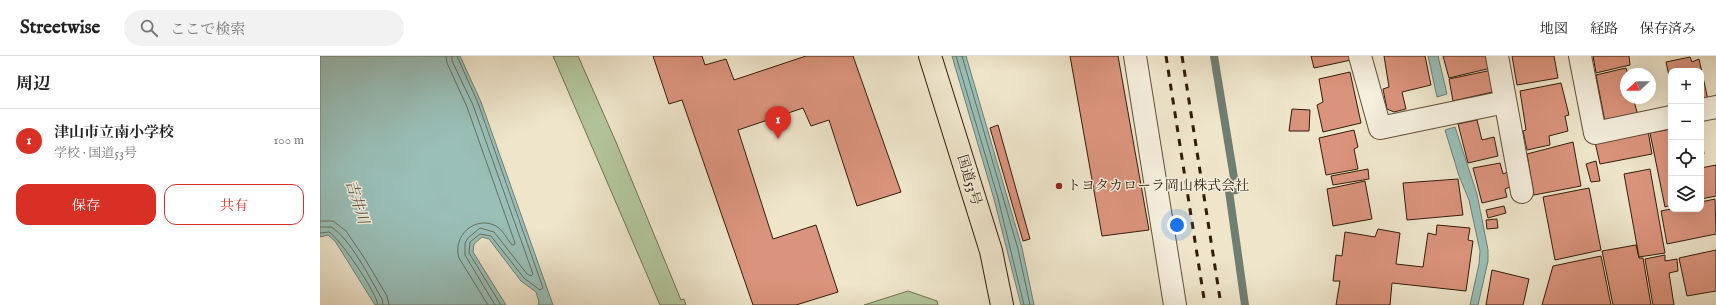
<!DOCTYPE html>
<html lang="ja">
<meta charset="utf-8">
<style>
:root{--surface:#fff;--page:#f2f2f2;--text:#222;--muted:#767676;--line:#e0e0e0;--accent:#d93025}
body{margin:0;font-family:"IM FELL English","Noto Serif JP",serif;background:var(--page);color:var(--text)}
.controls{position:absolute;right:12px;top:12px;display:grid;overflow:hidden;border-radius:8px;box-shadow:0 4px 16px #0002}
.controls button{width:36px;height:36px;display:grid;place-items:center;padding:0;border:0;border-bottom:1px solid var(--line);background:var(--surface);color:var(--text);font:20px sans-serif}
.compass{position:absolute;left:1300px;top:12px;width:36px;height:36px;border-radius:50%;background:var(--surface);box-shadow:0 4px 16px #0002;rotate:248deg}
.you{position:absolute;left:857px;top:169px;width:14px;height:14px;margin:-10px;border:3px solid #fff;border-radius:50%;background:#1a73e8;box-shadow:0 0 0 6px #1a73e833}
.badge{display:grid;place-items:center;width:26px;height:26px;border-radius:50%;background:var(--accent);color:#fff;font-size:13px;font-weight:700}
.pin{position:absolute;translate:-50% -33px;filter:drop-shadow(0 1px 2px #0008)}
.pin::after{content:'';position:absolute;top:21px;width:14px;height:12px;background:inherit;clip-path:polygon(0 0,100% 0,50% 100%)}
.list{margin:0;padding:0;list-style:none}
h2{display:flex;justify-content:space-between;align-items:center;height:52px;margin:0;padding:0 16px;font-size:17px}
h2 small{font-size:13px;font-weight:400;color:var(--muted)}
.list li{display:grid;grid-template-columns:26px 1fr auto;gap:12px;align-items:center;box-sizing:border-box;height:64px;padding:0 16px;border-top:1px solid var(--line)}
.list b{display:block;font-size:15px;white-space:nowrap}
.list p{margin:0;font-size:13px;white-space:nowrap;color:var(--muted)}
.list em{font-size:13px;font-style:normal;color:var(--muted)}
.actions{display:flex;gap:8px;padding:12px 16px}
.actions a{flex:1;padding:9px 0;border:1px solid var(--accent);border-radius:12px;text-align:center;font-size:14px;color:var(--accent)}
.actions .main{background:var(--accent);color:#fff}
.icon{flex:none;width:22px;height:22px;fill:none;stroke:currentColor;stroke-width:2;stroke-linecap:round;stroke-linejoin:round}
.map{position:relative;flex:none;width:1396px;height:249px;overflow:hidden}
header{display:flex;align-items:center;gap:24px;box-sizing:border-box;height:56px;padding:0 20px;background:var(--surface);border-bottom:1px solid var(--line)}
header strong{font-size:19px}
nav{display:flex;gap:22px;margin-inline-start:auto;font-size:14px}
.search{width:280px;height:36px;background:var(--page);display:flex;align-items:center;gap:10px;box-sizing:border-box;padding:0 14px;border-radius:22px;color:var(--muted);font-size:15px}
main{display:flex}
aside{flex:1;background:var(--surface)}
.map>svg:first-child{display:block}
</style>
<header>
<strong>Streetwise</strong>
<div class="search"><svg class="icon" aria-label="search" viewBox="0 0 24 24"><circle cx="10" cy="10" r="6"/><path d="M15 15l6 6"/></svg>ここで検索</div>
<nav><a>地図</a><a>経路</a><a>保存済み</a></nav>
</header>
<main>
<aside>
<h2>周辺<small></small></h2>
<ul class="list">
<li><span class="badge">1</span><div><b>津山市立南小学校</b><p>学校 · 国道53号</p></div><em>100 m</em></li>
</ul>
<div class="actions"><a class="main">保存</a><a>共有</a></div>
</aside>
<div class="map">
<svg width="1396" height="249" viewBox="0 0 1396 249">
<rect width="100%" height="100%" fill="#eee5cb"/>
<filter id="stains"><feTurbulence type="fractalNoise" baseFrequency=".005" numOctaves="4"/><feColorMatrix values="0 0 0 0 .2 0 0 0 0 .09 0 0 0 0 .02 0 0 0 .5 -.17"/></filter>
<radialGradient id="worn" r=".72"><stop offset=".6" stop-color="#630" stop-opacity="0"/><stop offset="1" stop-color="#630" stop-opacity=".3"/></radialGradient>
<path fill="#b3c69c" stroke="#727252" d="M 233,0 L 258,0 L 296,86 L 361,244 L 364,243 L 366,249 L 340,249 Z
M 588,235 L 617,245 L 618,249 L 544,249 Z"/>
<path fill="#99bfb8" stroke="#707e72" d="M 0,0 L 140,0 L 161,46 L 233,249 L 218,249 L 219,246 L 216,236 L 201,225 L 169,183 L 162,181 L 154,188 L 153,196 L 186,249 L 55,249 L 15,185 L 8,179 L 0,181 Z
M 632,0 L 646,0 L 702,192 L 714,249 L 701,249 L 674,143 Z
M 1108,0 L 1118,0 L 1127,38 L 1117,41 Z
M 1135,71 L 1157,138 L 1168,194 L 1168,205 L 1158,249 L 1150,249 L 1159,208 L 1160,195 L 1149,144 L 1139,120 L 1125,74 Z"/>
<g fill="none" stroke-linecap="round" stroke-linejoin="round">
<path stroke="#666e60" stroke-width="1" d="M 126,0 L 127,7 L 147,51 L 195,187 L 194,189 L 192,189 C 187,183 183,174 176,170 C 155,159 132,180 139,202 L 168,249
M 132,0 L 132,5 L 153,49 L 213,218 L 211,220 L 207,218 L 174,176 L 160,172 L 148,182 L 145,187 L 145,199 L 175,249
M 137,0 L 158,47 L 223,232 L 220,234 L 204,222 L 171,180 L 160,178 L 150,186 L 149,197 L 181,249
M 636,0 L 678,142 L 704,249
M 642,0 L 698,193 L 710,249
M 0,165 L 13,165 L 26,175 L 45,203 L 67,240 L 69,249
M 0,171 L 11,171 C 30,182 51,224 62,243 L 63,249
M 0,177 L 9,176 C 20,183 57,237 58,249"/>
<path stroke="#707e72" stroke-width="8" d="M 894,0 L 916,134 L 909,135 L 925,249"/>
</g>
<path fill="#da937c" stroke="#321d09" d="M 333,0 L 382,0 L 385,9 L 406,3 L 414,24 L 486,0 L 533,0 L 581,136 L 537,150 L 509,64 L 491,70 L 483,52 L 418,74 L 453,183 L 496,169 L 518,236 L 476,249 L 433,249 L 362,44 L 349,48 Z
M 750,0 L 798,0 L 829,174 L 782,180 Z
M 991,0 L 1030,0 L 1031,4 L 994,12 Z
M 1064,0 L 1105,0 L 1111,29 L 1082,36 L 1086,53 L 1074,56 L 1067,53 L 1063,33 L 1069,31 Z
M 1123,0 L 1168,0 L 1171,12 L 1129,22 Z
M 1192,0 L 1234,0 L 1238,22 L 1197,29 Z
M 1273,0 L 1309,0 L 1310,9 L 1276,17 Z
M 1370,1 L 1372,6 L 1379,3 L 1388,44 L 1381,45 L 1381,15 L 1351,15 L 1351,29 L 1346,6 Z
M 1306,12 L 1308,18 L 1306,18 L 1306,42 L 1313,42 L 1318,59 L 1285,66 L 1276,19 Z
M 1172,14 L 1177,35 L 1133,45 L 1129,23 Z
M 1030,16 L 1041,67 L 1003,76 L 997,49 L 1003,46 L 999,23 Z
M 1241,27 L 1249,59 L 1245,60 L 1248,75 L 1229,80 L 1230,89 L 1207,94 L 1203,75 L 1206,74 L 1200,35 Z
M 972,53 L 990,54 L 989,75 L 969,75 Z
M 1157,64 L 1162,84 L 1174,81 L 1178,100 L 1148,107 L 1138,68 Z
M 678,69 L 710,183 L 703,185 L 670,72 Z
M 1351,73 L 1351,149 L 1345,151 L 1330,77 Z
M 1034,74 L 1038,91 L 1034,93 L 1038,113 L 1006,119 L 999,82 Z
M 1328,75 L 1332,98 L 1280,108 L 1275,86 Z
M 1381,79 L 1384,98 L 1381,99 Z
M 1253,86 L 1261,130 L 1214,139 L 1207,98 Z
M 1276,105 L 1280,125 L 1271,126 L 1266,108 Z
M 1180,107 L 1183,118 L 1188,116 L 1190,131 L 1185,133 L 1187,141 L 1162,147 L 1153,112 Z
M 1396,109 L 1396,140 L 1381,143 L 1381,112 Z
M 1048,113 L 1049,123 L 1013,129 L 1011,120 Z
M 1330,113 L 1345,197 L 1319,201 L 1304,118 Z
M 1138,123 L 1143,159 L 1087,164 L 1083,127 Z
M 1045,125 L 1052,163 L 1013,170 L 1007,133 Z
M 1269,132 L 1281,194 L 1235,204 L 1223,141 Z
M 1395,143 L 1396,178 L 1347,188 L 1341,155 L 1351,153 L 1381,153 L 1381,146 Z
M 1184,150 L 1186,157 L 1168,162 L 1166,154 Z
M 1177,163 L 1178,172 L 1167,173 L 1166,164 Z
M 1117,169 L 1150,172 L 1148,184 L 1153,185 L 1146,235 L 1072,227 L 1070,249 L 1016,249 L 1020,225 L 1013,225 L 1016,199 L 1022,200 L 1025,176 L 1055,181 L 1058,173 L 1080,177 L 1076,208 L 1103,211 L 1108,177 L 1116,179 Z
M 1316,189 L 1319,202 L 1323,202 L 1331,249 L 1293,249 L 1282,195 Z
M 1396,194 L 1396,235 L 1367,240 L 1359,202 Z
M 1345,199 L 1345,205 L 1357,203 L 1358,215 L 1349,217 L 1354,249 L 1333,249 L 1325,203 Z
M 1281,200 L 1291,249 L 1222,249 L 1233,210 Z
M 1172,214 L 1209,223 L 1203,249 L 1166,249 Z"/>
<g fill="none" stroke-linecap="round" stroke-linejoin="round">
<g stroke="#614f3a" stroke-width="24">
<path id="minor" d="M 815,0 L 855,249
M 1040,0 L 1060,72 L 1185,46
M 1177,0 L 1202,136
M 1260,0 L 1275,77 L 1351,61
M 1381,54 L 1396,51"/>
</g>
<g stroke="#321d09" stroke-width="24">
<path id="trunk" d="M 610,0 L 671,195 L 682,249"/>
</g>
<use href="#minor" stroke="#f4eedd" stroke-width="22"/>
<use href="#trunk" stroke="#eee5cb" stroke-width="22"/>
<path stroke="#321d09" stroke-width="3" stroke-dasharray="7 7" stroke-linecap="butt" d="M 846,0 L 885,249
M 862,0 L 901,249"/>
</g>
<circle fill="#8f2418" stroke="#f4eedd" stroke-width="1.5" cx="739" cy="130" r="4"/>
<g text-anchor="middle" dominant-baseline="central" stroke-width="3" stroke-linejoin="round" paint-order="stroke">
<g font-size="14" fill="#321d09" stroke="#f4eedd">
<text transform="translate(649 124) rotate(73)">国道53号</text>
</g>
<g font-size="14" fill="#321d09" stroke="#f4eedd" text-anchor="start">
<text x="747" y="130">トヨタカローラ岡山株式会社</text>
</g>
<g font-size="15" font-style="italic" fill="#514e3e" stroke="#f4eedd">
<text transform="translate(37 146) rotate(73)">吉井川</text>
</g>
</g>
<rect width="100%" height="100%" filter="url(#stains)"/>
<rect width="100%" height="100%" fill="url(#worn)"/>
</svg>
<div class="controls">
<button>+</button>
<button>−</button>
<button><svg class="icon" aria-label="locate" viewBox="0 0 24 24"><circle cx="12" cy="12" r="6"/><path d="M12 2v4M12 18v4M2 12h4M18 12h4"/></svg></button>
<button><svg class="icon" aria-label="layers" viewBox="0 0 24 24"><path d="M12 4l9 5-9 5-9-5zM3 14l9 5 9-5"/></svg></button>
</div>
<svg class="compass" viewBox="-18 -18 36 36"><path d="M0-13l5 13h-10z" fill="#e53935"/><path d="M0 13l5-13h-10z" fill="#767676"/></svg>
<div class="you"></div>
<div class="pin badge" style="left:458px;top:83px">1</div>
</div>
</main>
